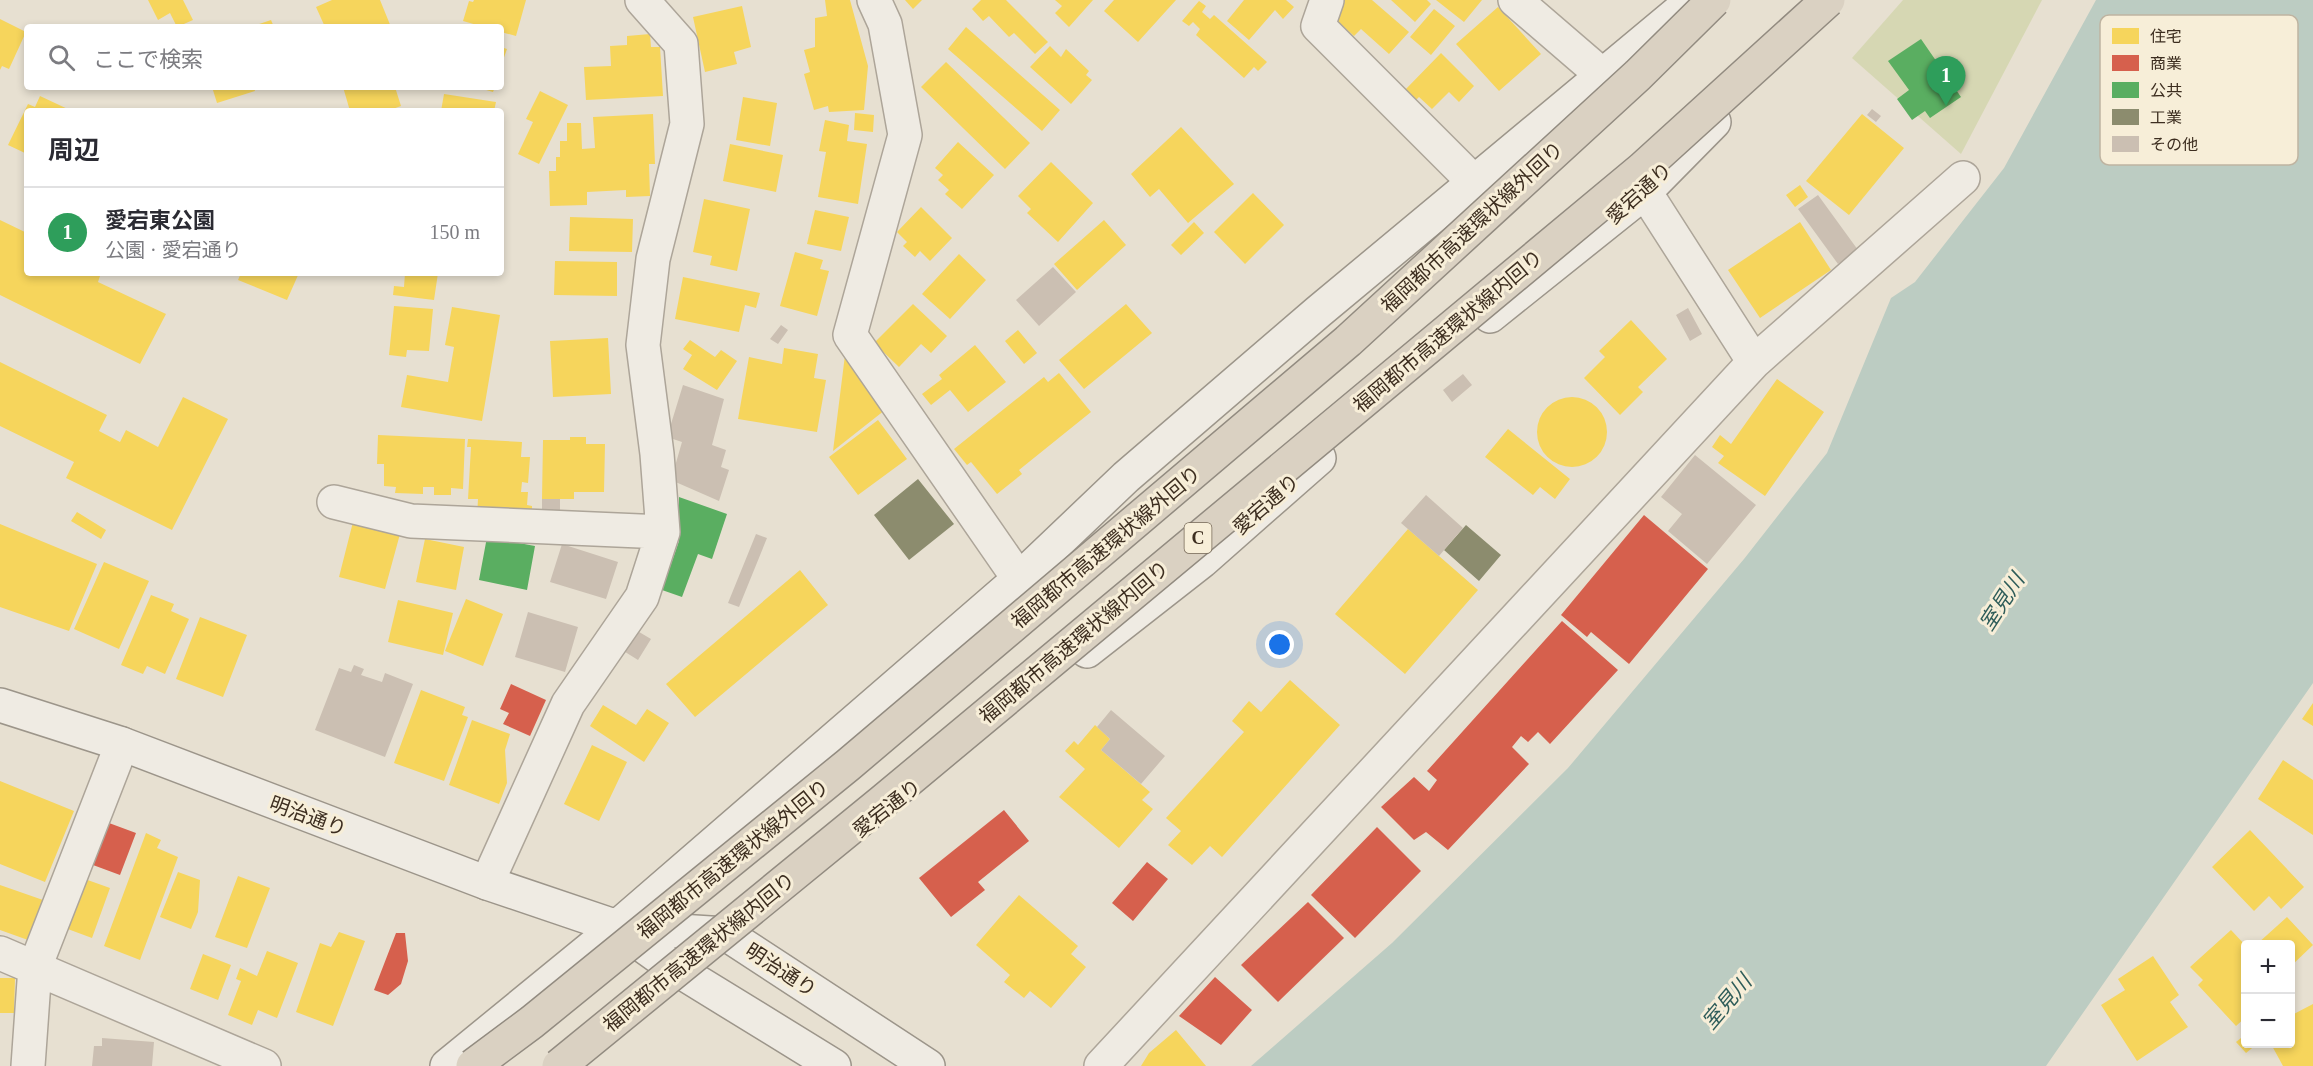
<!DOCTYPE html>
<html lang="ja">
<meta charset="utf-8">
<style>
:root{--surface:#fff;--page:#f2f2f3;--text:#2b2b33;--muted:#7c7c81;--line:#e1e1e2;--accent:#1a73e8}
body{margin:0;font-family:"Times New Roman","Noto Sans JP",serif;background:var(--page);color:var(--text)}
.controls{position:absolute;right:18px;bottom:18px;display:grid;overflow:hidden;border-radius:6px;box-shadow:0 3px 9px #0003}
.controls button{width:54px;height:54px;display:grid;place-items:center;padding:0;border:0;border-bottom:2px solid var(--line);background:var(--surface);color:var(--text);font:30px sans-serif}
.you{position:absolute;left:1280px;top:645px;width:21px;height:21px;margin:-15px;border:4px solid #fff;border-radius:50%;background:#1a73e8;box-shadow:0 0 0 9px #1a73e833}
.badge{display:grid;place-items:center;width:39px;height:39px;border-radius:50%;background:var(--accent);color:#fff;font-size:20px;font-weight:700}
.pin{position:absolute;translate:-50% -50px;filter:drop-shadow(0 2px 3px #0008)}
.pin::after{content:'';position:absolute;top:32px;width:21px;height:18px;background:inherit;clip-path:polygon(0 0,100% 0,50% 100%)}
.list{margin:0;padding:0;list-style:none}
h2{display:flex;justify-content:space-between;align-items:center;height:78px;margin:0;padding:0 24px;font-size:26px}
h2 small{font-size:20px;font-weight:400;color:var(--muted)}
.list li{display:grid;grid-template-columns:39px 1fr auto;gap:18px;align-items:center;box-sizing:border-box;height:90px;padding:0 24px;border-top:2px solid var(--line)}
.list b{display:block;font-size:22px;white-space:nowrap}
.list p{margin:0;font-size:20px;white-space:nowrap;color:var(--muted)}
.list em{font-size:20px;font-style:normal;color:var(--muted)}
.icon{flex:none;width:33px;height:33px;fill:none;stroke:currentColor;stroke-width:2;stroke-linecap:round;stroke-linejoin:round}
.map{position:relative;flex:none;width:2313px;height:1066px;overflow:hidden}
.search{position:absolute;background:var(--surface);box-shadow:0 3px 9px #0003;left:24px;top:24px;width:480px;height:66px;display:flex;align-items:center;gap:15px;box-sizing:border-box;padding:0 21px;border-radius:6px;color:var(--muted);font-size:22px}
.panel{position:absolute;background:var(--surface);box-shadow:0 3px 9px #0003;left:24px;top:108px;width:480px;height:168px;border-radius:6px}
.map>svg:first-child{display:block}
</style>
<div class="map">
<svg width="2313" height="1066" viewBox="0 0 2313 1066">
<rect width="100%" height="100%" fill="#e7e0d1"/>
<path fill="#d6d7b3" d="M 1903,0 L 2042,0 L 1961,154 L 1852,58 Z"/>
<path fill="#bcccc2" d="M 2096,0 L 2313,0 L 2313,683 L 2046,1066 L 1251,1066 L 1392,943 L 1568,768 L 1744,559 L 1827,453 L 1891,298 L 1915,282 L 2004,168 Z"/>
<path fill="#f6d55c" d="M 148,0 L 183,0 L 193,20 L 177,27 L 170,13 L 158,20 Z
M 332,0 L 380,0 L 391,27 L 325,27 L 316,7 Z
M 474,0 L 526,0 L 516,36 L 501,32 L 501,27 L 484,27 L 463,21 L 469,1 L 473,2 Z
M 825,0 L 850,0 L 868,66 L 864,110 L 829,112 L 828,106 L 814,110 L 804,74 L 810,72 L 804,50 L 815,47 L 815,18 L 827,16 Z
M 905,0 L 922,0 L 913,9 Z
M 981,0 L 1006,0 L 1048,42 L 1035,54 L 1014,33 L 1009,37 L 989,16 L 983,21 L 972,9 Z
M 1055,0 L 1093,0 L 1069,27 L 1055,13 L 1062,6 Z
M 1114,0 L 1176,0 L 1138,42 L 1104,11 Z
M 1244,0 L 1286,0 L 1294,7 L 1283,19 L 1275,10 L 1249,40 L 1227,21 Z
M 1336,0 L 1372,0 L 1409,32 L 1389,54 L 1361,29 L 1354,36 L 1326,11 Z
M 1391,0 L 1427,0 L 1431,4 L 1415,22 Z
M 1436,0 L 1482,0 L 1464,22 Z
M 1199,1 L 1206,6 L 1202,12 L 1210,19 L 1214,15 L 1267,62 L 1258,71 L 1254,67 L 1244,78 L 1196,35 L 1200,29 L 1193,22 L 1189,26 L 1182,21 Z
M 742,6 L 751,47 L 734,52 L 737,64 L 705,72 L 693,17 Z
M 1498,7 L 1541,54 L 1499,91 L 1456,44 Z
M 1434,9 L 1455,26 L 1431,55 L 1410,37 Z
M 0,19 L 26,32 L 9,69 L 2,66 L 0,70 Z
M 271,20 L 274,27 L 250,27 Z
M 966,27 L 1060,110 L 1042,131 L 948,49 Z
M 650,34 L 651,47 L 660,47 L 663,96 L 586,100 L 584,67 L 611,66 L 610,46 L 627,45 L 627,36 Z
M 1050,46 L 1061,57 L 1066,49 L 1089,71 L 1086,75 L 1092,80 L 1071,104 L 1030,67 Z
M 501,47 L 507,49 L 501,66 Z
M 1441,53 L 1474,86 L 1459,102 L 1449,92 L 1432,109 L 1419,97 L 1415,101 L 1405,90 Z
M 946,62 L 1030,143 L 1005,169 L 921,87 Z
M 212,87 L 254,87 L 255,91 L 217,103 Z
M 343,87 L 395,87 L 401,106 L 387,111 L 350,111 Z
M 476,87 L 495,87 L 493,92 Z
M 540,91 L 568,105 L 539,164 L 518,154 L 533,122 L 526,119 Z
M 444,94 L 496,102 L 494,111 L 441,111 Z
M 40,96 L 72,111 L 27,111 L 27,154 L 8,145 L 28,104 L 35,107 Z
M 743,97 L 777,103 L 770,146 L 736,140 Z
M 855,113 L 874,115 L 873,132 L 854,130 Z
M 653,114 L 655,164 L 649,164 L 650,196 L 626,197 L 626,190 L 587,192 L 587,205 L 550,206 L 549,171 L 556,171 L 556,157 L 560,157 L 560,141 L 567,141 L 567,123 L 581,123 L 582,149 L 595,148 L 593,117 Z
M 1862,114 L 1904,148 L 1849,215 L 1806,181 Z
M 825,120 L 849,125 L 847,141 L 867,144 L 858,204 L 818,197 L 826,152 L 819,151 Z
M 1181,127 L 1234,184 L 1188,223 L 1159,189 L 1150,197 L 1131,174 Z
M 958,142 L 994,175 L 962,209 L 945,194 L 949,190 L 938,180 L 943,175 L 935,168 Z
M 730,144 L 783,155 L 776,192 L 723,181 Z
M 1051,162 L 1093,203 L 1058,242 L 1027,213 L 1031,209 L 1018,196 Z
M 1800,185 L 1808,197 L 1795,207 L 1786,195 Z
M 1253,193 L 1284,225 L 1245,264 L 1214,232 Z
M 704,199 L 750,209 L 737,271 L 710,265 L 712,256 L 693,252 Z
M 921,207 L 952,238 L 930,261 L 920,251 L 915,257 L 903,246 L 907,242 L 897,232 Z
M 815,210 L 849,217 L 841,251 L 807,244 Z
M 570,217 L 633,219 L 632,252 L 569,251 Z
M 0,220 L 27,233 L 27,273 L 101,273 L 98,282 L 166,314 L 140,364 L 0,295 Z
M 1104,220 L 1126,245 L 1077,290 L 1054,264 Z
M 1194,222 L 1204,233 L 1181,255 L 1171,245 Z
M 1800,222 L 1831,270 L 1760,318 L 1728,270 Z
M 795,252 L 823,260 L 820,269 L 829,271 L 817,316 L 780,306 Z
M 959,254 L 986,280 L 950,319 L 922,294 Z
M 555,261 L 617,262 L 617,296 L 554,295 Z
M 241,273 L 299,273 L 287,300 L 238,280 Z
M 405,273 L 438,273 L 434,300 L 393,295 L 394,286 L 404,287 Z
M 683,277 L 760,293 L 756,308 L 745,305 L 739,332 L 675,319 Z
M 913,304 L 947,336 L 931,353 L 921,344 L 899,367 L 874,343 Z
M 1126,304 L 1152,333 L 1084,389 L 1059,360 Z
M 394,306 L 433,309 L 429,351 L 407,350 L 406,357 L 389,355 Z
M 452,307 L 500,315 L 482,421 L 401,407 L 407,375 L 448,382 L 454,347 L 445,345 Z
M 1631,320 L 1667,359 L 1638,387 L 1643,392 L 1620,415 L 1584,378 L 1605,357 L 1599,351 Z
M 1018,330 L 1037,353 L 1024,364 L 1005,341 Z
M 608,338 L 611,394 L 553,397 L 550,341 Z
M 690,340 L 715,357 L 721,350 L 737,361 L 717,390 L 683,369 L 692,355 L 683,349 Z
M 975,345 L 1006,382 L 968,412 L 950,390 L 931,405 L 922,394 L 942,379 L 939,375 Z
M 784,348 L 818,354 L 814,378 L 826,380 L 817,432 L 738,419 L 749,357 L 782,364 Z
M 845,355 L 885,410 L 833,451 Z
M 0,362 L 107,415 L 99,431 L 120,442 L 126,430 L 158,447 L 183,397 L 228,419 L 172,530 L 66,478 L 74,462 L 0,426 Z
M 1059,373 L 1091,412 L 1019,470 L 1022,474 L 997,494 L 971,462 L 967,465 L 954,449 L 1044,377 L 1048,382 Z
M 1777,379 L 1824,412 L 1765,496 L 1718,463 L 1724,456 L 1712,447 L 1720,435 L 1731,444 Z
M1537 432a35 35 0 1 1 70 0a35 35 0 1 1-70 0Z
M 878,420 L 907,459 L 858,495 L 829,457 Z
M 1508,429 L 1570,479 L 1555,499 L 1540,487 L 1533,495 L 1485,457 Z
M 378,435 L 465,439 L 463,489 L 451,488 L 451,495 L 434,495 L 434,487 L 423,487 L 423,494 L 395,493 L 396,487 L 384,486 L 384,464 L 377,464 Z
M 570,437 L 586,437 L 586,444 L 605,444 L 604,492 L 574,492 L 574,499 L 542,499 L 543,440 L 570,440 Z
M 468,439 L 522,442 L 521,457 L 530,457 L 528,483 L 522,482 L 521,492 L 528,492 L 527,505 L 532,506 L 532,519 L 477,517 L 478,499 L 468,499 L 471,447 L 467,447 Z
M 77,512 L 106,530 L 101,539 L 71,521 Z
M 353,522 L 400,534 L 385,589 L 339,577 Z
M 0,524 L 97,564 L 69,631 L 0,607 Z
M 1408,529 L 1478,590 L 1405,674 L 1335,614 Z
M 425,539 L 464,547 L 456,590 L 416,582 Z
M 104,562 L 149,581 L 119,649 L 74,629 Z
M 800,570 L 828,605 L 695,717 L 666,684 Z
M 151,595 L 174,604 L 171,611 L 189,619 L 165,674 L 147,666 L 143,674 L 121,665 Z
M 466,599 L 503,614 L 483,666 L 445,651 Z
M 398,600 L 453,613 L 443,655 L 388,642 Z
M 200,617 L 247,635 L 223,697 L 176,679 Z
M 1290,680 L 1340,725 L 1222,857 L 1210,846 L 1192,865 L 1168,845 L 1181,831 L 1166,818 L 1244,732 L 1232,721 L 1249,701 L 1261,712 Z
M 421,690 L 465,707 L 462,715 L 468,717 L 444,781 L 394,763 Z
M 2313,703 L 2313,726 L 2302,719 Z
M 603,705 L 636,725 L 647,709 L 669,723 L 644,762 L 590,726 Z
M 472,720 L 510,734 L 505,750 L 507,783 L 499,804 L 449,785 Z
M 1095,725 L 1110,739 L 1101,750 L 1150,792 L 1142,800 L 1153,809 L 1119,848 L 1059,797 L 1085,769 L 1065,751 L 1074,741 L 1078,745 Z
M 592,745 L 627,762 L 599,821 L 564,804 Z
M 2283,760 L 2313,780 L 2313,835 L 2258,799 Z
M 0,781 L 74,811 L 45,882 L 0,864 Z
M 2250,830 L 2304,887 L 2281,909 L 2269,896 L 2254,911 L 2212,867 Z
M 146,833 L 161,840 L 157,848 L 178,857 L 140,960 L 104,946 Z
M 178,872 L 200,880 L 198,912 L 191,929 L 160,917 Z
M 238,876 L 270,888 L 247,948 L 215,937 Z
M 82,878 L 110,888 L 92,938 L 65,928 Z
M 0,885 L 43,900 L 28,940 L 0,930 Z
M 1019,895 L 1078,946 L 1071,954 L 1086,967 L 1051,1008 L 1030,991 L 1024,998 L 1004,982 L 1010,975 L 976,945 Z
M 2287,917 L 2313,945 L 2290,967 L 2290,944 L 2257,944 Z
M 2231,930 L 2246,946 L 2246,1017 L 2236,1026 L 2198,985 L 2203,980 L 2190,967 Z
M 339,932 L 365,941 L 333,1026 L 296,1012 L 320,943 L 331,947 Z
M 267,951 L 298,963 L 277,1018 L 258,1010 L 252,1025 L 228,1015 L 241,981 L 236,979 L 240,968 L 257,976 Z
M 203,954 L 231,965 L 218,1000 L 190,989 Z
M 2153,956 L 2179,995 L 2170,1002 L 2188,1027 L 2137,1061 L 2101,1005 L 2125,990 L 2118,979 Z
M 0,978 L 15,978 L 14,1013 L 0,1013 Z
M 2313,1004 L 2313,1066 L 2283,1066 L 2271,1044 L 2290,1044 L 2290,1016 Z
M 1176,1030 L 1206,1066 L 1141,1066 L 1149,1053 Z
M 2246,1034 L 2246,1044 L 2257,1044 L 2246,1053 L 2236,1042 Z"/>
<path fill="#d6604d" d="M 1644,515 L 1708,569 L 1629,664 L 1591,632 L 1587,637 L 1561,615 Z
M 1562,621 L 1618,670 L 1550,744 L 1538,732 L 1528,742 L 1521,736 L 1512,747 L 1529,764 L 1448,850 L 1426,832 L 1414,840 L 1381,807 L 1414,777 L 1429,791 L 1437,780 L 1427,771 Z
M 511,684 L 546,700 L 530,736 L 503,724 L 509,713 L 500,709 Z
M 1004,810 L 1029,841 L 978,882 L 985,890 L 951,917 L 919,878 Z
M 109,823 L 136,833 L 120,875 L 93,865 Z
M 1377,827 L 1421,871 L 1355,938 L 1311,895 Z
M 1147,862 L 1168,879 L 1133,921 L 1112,903 Z
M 1308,902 L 1344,938 L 1278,1002 L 1241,965 Z
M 396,933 L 405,933 L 408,961 L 401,984 L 388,995 L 374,990 Z
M 1215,977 L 1252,1010 L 1221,1045 L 1179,1016 Z"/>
<path fill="#5aae61" d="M 1921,39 L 1961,97 L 1930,118 L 1925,111 L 1912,120 L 1897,99 L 1909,90 L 1888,61 Z
M 679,497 L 727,514 L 712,559 L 698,554 L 682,597 L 662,590 L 679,541 Z
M 487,537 L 535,546 L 527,590 L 479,580 Z"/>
<path fill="#8c8c6e" d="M 918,479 L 954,524 L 909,560 L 874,515 Z
M 1466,525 L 1501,555 L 1479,581 L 1444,550 Z"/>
<path fill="#cbbfb2" d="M 1872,109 L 1881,116 L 1876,122 L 1867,115 Z
M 1818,195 L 1858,250 L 1838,264 L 1798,209 Z
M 1053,267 L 1076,292 L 1039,326 L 1016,300 Z
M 1688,308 L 1702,334 L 1690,341 L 1676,315 Z
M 781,325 L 788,330 L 778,344 L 770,339 Z
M 1463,374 L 1472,385 L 1452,402 L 1443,390 Z
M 683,385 L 724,399 L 712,445 L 726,450 L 721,467 L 729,470 L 719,501 L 671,480 L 682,442 L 667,437 Z
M 1695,455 L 1756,505 L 1707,564 L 1668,531 L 1682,514 L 1661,497 Z
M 1426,495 L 1463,528 L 1439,556 L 1401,523 Z
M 542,499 L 560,499 L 560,518 L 542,518 Z
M 756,534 L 767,538 L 739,607 L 728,603 Z
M 562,544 L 618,562 L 606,599 L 550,582 Z
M 528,612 L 578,627 L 565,672 L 515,657 Z
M 634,629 L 651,639 L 638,660 L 622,650 Z
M 354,665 L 364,669 L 361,675 L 382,682 L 385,673 L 413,684 L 385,757 L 315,730 L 339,668 L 351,672 Z
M 1111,710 L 1165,756 L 1141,784 L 1101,750 L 1110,739 L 1097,727 Z
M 102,1038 L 154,1042 L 152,1066 L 92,1066 L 94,1046 L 102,1046 Z"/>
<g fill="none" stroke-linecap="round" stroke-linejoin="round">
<g stroke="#ada599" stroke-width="36">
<path id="street" d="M 874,0 L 885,24 L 905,135 L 850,335 L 1019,579
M 1327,0 L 1318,26 L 1473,181
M 1515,0 L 1601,74
M 1645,192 L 1754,362
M 334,502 L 411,521 L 663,532
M 487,883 L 568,704 L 642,597 L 663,532 L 657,454 L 643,345 L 653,259 L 687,124 L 681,44 L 642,0
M 0,953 L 264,1066
M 28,1066 L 35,967 L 122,744
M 1101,1066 L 1754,362 L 1963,178"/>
</g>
<g stroke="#9c958a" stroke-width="36">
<path id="secondary" d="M 1490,316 L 1645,192 L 1714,122
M 1087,651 L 1202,561 L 1319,458
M 0,705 L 122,744 L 487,883 L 617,927 L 726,934 L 928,1066
M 617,927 L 673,967 L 834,1066
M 447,1066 L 617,927 L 1019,579 L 1126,477 L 1318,312 L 1693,0"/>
</g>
<use href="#street" stroke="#efebe3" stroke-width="33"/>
<use href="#secondary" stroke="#efebe3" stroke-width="33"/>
<g stroke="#928b80" stroke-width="36" stroke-linecap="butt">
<path id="highway-bridge" d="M 473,1066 L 532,1022 L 848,765 L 1348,341 L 1638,75 L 1714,0
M 559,1066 L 882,802 L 1642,169 L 1828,0"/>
</g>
<use href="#highway-bridge" stroke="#dad1c2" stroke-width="33"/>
</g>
<g text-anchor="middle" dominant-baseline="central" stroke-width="6" stroke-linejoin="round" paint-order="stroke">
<rect fill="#f7eed8" stroke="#756857" stroke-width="1.5" x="1184.5" y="523" width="27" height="30" rx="4.5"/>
<g font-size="18" font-weight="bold" fill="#3d2e20">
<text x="1198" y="538">C</text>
</g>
<g font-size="20" fill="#3d2e20" stroke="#f7eed8">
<text transform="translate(1639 193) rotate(-42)">愛宕通り</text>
<text transform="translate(1472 227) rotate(-43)">福岡都市高速環状線外回り</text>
<text transform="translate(1448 331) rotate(-40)">福岡都市高速環状線内回り</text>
<text transform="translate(1266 504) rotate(-41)">愛宕通り</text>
<text transform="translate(1106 547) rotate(-40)">福岡都市高速環状線外回り</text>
<text transform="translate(1074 642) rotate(-40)">福岡都市高速環状線内回り</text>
<text transform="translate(887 808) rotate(-38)">愛宕通り</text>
<text transform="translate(308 816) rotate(20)">明治通り</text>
<text transform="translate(733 859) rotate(-39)">福岡都市高速環状線外回り</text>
<text transform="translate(699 952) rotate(-39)">福岡都市高速環状線内回り</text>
<text transform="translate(781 970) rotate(33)">明治通り</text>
</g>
<g font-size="21" font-style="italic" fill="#2f5d5a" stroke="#f7eed8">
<text transform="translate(2002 602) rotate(-57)">室見川</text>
<text transform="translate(1727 1002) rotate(-50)">室見川</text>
</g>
</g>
<rect x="2100" y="15" width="198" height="150" rx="9" fill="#f7eed8" stroke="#bfb4a1" stroke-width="1.5"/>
<rect x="2112" y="28" width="27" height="16" fill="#f6d55c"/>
<rect x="2112" y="55" width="27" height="16" fill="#d6604d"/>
<rect x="2112" y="82" width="27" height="16" fill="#5aae61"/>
<rect x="2112" y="109" width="27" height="16" fill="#8c8c6e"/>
<rect x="2112" y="136" width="27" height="16" fill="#cbbfb2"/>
<g font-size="16" fill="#3d2e20">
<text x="2150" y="42">住宅</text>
<text x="2150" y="69">商業</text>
<text x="2150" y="96">公共</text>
<text x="2150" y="123">工業</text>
<text x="2150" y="150">その他</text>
</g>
</svg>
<div class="controls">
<button>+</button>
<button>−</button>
</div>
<div class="you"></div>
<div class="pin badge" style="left:1946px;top:106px;background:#2e9e5b">1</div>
<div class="search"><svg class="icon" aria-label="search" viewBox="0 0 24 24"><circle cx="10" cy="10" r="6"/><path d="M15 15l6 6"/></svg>ここで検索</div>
<section class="panel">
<h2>周辺<small></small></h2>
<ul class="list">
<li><span class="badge" style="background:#2e9e5b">1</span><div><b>愛宕東公園</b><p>公園 · 愛宕通り</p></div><em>150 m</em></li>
</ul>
</section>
</div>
